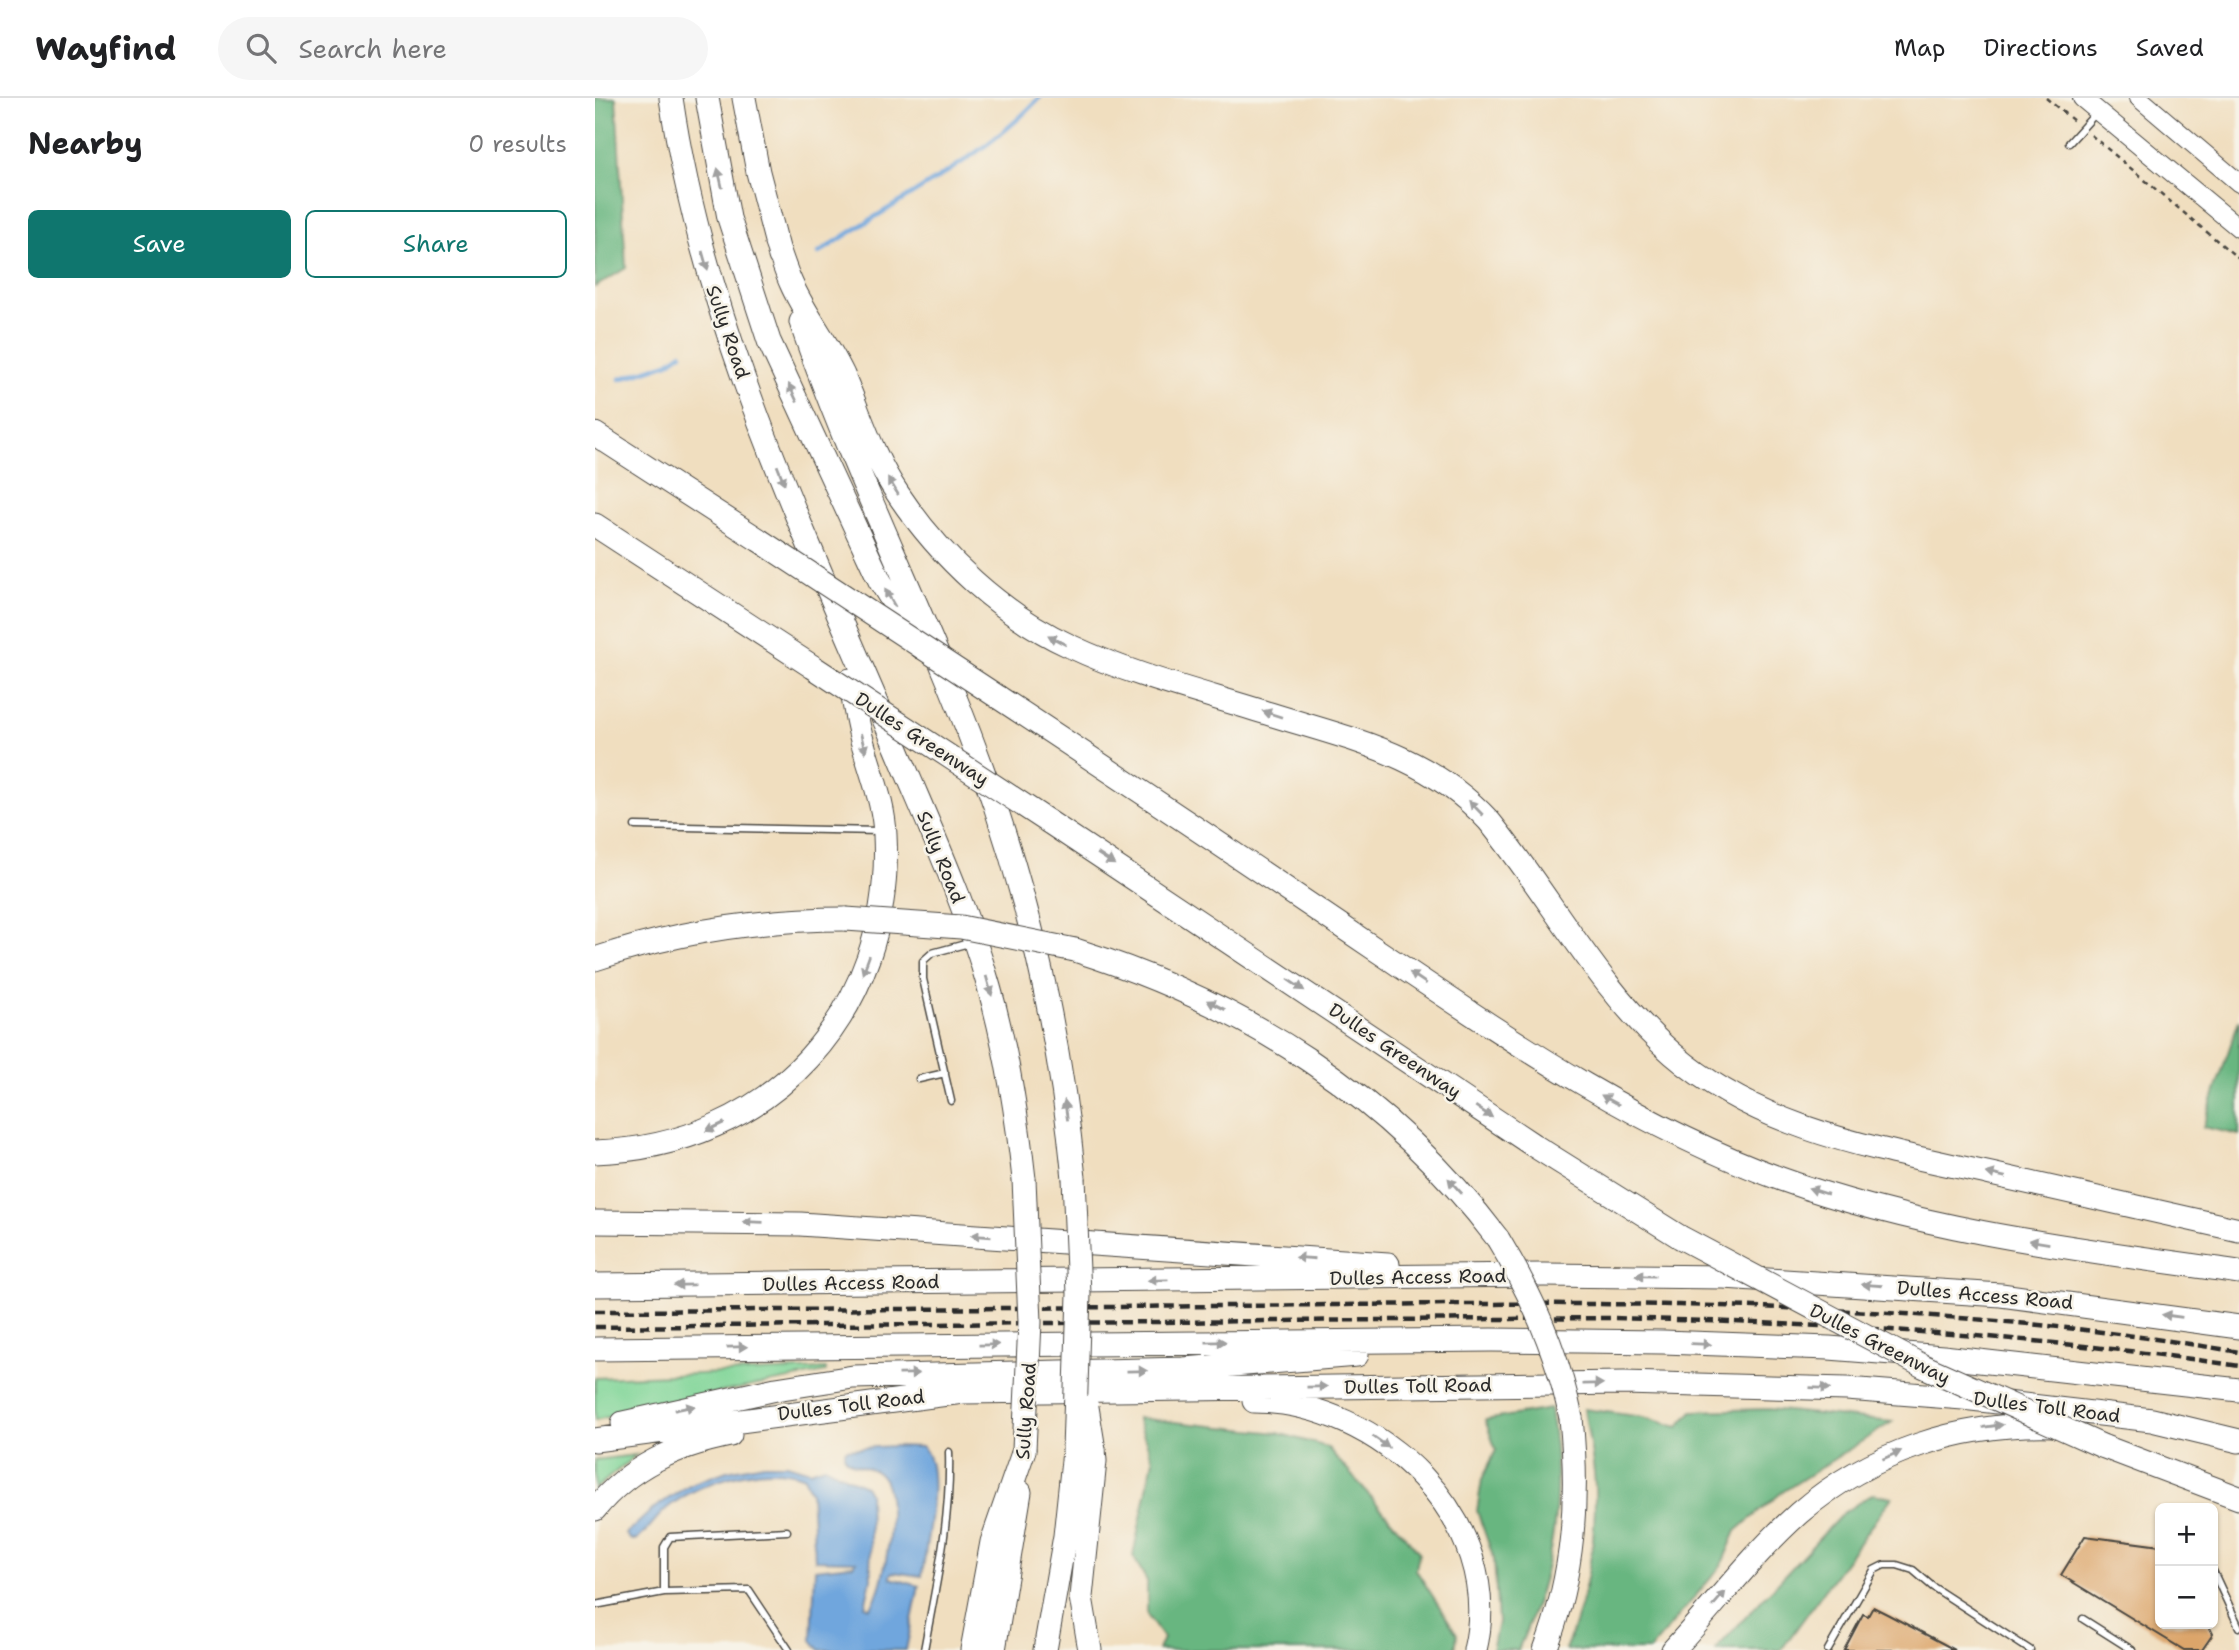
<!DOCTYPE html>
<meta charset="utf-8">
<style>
:root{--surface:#fff;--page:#f6f6f6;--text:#202124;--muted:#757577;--line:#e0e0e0;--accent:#0f766e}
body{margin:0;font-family:"Shantell Sans",sans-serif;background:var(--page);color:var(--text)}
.controls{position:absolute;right:21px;bottom:21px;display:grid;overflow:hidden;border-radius:10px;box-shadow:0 2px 5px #0004}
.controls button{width:63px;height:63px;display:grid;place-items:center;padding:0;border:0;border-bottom:2px solid var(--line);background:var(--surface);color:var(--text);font:35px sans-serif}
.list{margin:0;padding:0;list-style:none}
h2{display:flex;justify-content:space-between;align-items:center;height:91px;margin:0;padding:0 28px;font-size:30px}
h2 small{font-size:23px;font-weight:400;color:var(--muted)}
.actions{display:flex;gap:14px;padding:21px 28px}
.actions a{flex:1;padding:16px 0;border:2px solid var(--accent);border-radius:10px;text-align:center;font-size:24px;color:var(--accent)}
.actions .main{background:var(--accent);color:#fff}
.icon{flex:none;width:38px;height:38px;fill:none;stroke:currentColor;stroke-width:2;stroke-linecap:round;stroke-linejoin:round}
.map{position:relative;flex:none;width:1644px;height:1552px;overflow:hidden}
header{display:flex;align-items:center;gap:42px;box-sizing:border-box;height:98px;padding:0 35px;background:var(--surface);border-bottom:2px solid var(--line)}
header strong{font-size:33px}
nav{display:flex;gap:38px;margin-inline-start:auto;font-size:24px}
.search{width:490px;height:63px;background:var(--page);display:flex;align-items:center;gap:18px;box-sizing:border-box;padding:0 24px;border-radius:38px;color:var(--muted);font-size:26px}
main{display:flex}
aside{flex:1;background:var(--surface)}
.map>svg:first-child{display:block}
</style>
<header>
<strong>Wayfind</strong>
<div class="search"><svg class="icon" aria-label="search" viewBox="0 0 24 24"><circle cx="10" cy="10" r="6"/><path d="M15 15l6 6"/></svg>Search here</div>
<nav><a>Map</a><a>Directions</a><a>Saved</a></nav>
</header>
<main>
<aside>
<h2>Nearby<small>0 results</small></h2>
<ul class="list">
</ul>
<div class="actions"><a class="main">Save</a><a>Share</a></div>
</aside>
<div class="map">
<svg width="1644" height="1552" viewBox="0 0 1644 1552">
<rect width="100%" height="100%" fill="#f7f3e8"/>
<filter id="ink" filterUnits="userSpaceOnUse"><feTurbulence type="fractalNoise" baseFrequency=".0143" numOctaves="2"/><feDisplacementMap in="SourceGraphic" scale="14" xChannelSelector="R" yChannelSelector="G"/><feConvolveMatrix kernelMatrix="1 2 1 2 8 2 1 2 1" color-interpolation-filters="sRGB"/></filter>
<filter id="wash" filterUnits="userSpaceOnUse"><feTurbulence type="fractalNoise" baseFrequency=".00686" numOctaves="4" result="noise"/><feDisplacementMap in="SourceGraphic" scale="28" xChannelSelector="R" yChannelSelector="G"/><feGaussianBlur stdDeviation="1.57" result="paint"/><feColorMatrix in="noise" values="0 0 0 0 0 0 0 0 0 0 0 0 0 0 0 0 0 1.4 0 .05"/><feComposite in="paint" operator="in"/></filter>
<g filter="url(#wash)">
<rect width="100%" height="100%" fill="#f0debf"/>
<path fill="#80d598" stroke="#568062" stroke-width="2" d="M 231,1271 L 231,1274 L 75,1304 L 63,1303 L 43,1308 L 43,1312 L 0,1322 L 0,1280 Z
M 41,1357 L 0,1391 L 0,1362 Z"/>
<path fill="#68b680" stroke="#4a7056" stroke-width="2" d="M 0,0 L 21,0 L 31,170 L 0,189 Z
M 1644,922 L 1644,1037 L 1608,1029 Z
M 955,1311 C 970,1398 959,1471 923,1552 L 897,1552 L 903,1524 L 899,1461 L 882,1413 L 887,1381 L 901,1352 L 890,1322 Z
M 989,1311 L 1048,1319 L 1083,1329 L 1097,1313 L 1174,1311 L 1297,1324 L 1186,1395 L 1141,1433 L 1126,1468 L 1055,1552 L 970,1552 C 991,1503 1001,1446 1000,1392 C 1000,1366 993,1338 989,1311 Z
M 542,1320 L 683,1335 L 732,1349 L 824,1454 L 821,1472 L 862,1536 L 860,1552 L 563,1552 L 568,1540 L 552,1517 L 552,1483 L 538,1458 L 558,1362 Z
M 1277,1396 L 1297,1399 L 1186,1552 L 1120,1552 L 1248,1415 Z"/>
<path fill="#6fa6dd" stroke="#4d6884" stroke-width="2" d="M 299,1348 L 327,1349 C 349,1367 330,1450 327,1478 L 298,1474 L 296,1477 L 296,1480 L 324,1488 L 311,1552 L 225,1552 L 217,1542 L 220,1471 L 258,1467 L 261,1463 L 220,1462 L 216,1394 L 209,1379 C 170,1363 108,1383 76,1407 C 62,1417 55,1431 42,1442 L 36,1442 L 31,1436 L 59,1410 L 96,1386 L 132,1373 L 169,1366 L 192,1366 L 215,1373 L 229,1368 L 270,1388 L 274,1395 L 276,1481 L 270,1508 L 275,1510 C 291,1491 305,1397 286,1377 C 276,1367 255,1370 249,1357 L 251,1351 Z"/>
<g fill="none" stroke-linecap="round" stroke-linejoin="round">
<path stroke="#6fa6dd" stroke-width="4.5" d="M 224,155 C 291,108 391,60 444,0
M 25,281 L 73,265 L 87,255"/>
</g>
<g id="blocks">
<path fill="#dca56a" d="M 1490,1438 L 1565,1448 L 1565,1526 L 1613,1526 L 1618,1536 L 1607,1552 L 1589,1552 L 1466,1477 Z
M 1278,1509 L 1292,1516 L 1360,1552 L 1249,1552 L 1268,1516 L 1273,1518 Z"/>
</g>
</g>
<g filter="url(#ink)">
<use href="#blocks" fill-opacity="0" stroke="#494641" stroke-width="2"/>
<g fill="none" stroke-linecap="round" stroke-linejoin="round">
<g stroke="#494641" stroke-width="9">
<path id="lane" d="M 1474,45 L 1501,15
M 40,728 L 285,733
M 324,981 L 350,975
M 356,1003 L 328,881 L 328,863 L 337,855 L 374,845
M 1618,1473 L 1644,1529
M 69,1494 L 69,1449 L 75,1439 L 192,1433
M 0,1507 L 69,1494 L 154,1492 L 194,1552
M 1488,1521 L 1537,1552
M 329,1552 C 341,1486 356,1422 354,1354
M 1233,1552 L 1279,1472 L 1289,1467 L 1302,1467 L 1318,1472 L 1338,1489 L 1435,1552"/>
</g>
<g stroke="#494641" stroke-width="20">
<path id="secondary" d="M 1487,0 L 1644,130
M 1544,0 L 1644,85"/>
</g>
<g stroke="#494641" stroke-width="25">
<path id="highway" d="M 76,0 C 109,228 211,438 301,649 C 334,728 371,807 394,889 C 412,952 422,1017 429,1081
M 112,0 L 134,120 L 174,243 L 285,483 L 326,549
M 149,0 L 163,74 L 185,158
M 181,145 C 186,158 190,172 196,185 C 210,217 233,245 248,277 C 265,316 278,360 303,396 C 345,459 406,516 475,548 C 538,578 609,595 675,616 C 758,642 832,656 894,723 C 956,799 1003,891 1078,956 C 1167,1033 1284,1051 1396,1076 C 1479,1095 1561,1113 1644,1132
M 206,224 C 256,372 329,512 383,659 C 433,795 465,936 479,1080
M 0,336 L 164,442
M 0,427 L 218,569
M 403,599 C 529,682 655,766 780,851 C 910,938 1038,1027 1186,1081 C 1333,1134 1490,1152 1644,1174
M 454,724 L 938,1047 L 1085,1139
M 480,852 C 651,906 794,997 903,1141
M 0,861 C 81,834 166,821 251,821
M 0,1054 C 176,1049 299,913 290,737 C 289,706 277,678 269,649 C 262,627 259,604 255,582
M 0,1124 L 205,1126 L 793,1166
M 0,1187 L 949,1177 L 1129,1179 L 1406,1197 L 1644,1229
M 0,1251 L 897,1242 L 1068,1244 L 1234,1250 L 1348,1259 L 1644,1292
M 659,1303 C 784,1303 911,1423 880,1552
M 28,1325 L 181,1291 L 258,1279 L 589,1271 L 762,1257
M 0,1342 L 368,1294 L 1029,1285 L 1252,1291 L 1368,1300 L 1557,1322 L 1644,1343
M 1507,1348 L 1644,1400
M 0,1411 C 35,1368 81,1348 135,1337
M 377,1552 L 397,1444 L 429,1352
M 399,1552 L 425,1394
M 450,1552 L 470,1438 L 479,1353
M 495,1552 L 486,1499 L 500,1363 L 499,1352
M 950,1552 C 979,1476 984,1400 976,1320
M 1078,1552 C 1120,1507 1158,1456 1204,1415 C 1275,1354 1366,1324 1459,1327"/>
</g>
<path stroke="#494641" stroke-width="2.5" stroke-dasharray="5 5" stroke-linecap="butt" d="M 1451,0 L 1480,24
M 1496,37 L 1644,161"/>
<use href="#lane" stroke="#fff" stroke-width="6"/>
<use href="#secondary" stroke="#fff" stroke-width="18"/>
<use href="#highway" stroke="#fff" stroke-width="23"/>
<path stroke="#2b2b2b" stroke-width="4.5" stroke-dasharray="10 5" stroke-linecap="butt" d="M 0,1213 C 248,1212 496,1209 745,1207 C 1045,1204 1347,1203 1644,1254
M 0,1229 L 1017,1220 C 1227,1226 1436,1236 1644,1268"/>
<g stroke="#494641" stroke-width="25" stroke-linecap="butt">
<path id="highway-bridge" d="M 164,442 L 403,599
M 218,569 L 454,724
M 251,821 L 366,829 L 480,852
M 479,1080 L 484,1196 L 479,1353
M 429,1081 L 435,1224 L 429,1352
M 1085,1139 L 1328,1268 L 1507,1348
M 903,1141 C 937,1197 963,1255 976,1320
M 492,1309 L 499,1352"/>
</g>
<use href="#highway-bridge" stroke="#fff" stroke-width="23"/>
</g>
<defs><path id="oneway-solid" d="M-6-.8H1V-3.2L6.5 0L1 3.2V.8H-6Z" transform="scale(1.75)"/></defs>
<g fill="#a0a0a0">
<use href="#oneway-solid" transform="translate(125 80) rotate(-103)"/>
<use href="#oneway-solid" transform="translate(110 163) rotate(74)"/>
<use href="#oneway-solid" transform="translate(198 295) rotate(-115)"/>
<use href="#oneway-solid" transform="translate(186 377) rotate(68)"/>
<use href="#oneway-solid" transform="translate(298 388) rotate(-121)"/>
<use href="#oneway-solid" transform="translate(295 500) rotate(-120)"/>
<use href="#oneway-solid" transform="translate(462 542) rotate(-151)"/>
<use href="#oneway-solid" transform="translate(677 616) rotate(-162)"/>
<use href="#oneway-solid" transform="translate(268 645) rotate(76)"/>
<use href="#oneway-solid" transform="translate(881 710) rotate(-134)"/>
<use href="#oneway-solid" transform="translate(511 761) rotate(33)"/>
<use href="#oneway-solid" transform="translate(271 867) rotate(110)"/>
<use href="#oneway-solid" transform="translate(823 880) rotate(-146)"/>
<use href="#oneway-solid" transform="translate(701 887) rotate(34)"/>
<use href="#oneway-solid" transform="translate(394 888) rotate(74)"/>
<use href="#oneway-solid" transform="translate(621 907) rotate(-153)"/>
<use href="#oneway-solid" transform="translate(1015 1002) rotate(-151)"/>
<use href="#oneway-solid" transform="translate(471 1012) rotate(-99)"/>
<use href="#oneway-solid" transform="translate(889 1014) rotate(34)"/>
<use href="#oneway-solid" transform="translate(120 1029) rotate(155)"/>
<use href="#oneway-solid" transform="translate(1401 1077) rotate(-167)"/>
<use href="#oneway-solid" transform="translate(860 1088) rotate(-132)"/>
<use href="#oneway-solid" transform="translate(1223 1093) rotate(-162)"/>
<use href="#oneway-solid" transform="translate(158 1124) rotate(-178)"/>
<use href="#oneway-solid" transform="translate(386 1138) rotate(-176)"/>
<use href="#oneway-solid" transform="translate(1444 1144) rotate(-171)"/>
<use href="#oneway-solid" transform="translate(710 1160) rotate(-176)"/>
<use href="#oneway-solid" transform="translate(1050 1178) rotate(-179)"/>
<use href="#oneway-solid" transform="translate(563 1182) rotate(179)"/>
<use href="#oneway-solid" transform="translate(89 1187) rotate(179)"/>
<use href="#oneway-solid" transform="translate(1277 1187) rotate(-176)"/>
<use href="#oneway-solid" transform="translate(1577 1218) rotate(-172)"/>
<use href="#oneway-solid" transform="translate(621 1244) rotate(-1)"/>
<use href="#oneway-solid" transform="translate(1106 1246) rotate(2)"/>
<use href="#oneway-solid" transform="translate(394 1247) rotate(-1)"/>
<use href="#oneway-solid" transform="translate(142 1249) rotate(-1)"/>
<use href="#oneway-solid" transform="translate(542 1273) rotate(-1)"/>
<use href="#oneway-solid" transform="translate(314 1276) rotate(-1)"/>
<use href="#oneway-solid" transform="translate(998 1286) rotate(-1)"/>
<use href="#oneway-solid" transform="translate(722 1289) rotate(-1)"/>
<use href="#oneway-solid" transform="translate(1225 1290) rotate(2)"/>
<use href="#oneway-solid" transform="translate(90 1310) rotate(-12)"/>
<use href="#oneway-solid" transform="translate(1398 1328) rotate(-8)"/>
<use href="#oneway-solid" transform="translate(786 1344) rotate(35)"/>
<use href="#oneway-solid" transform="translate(1297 1357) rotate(-24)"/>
<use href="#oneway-solid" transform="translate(1124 1501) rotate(-49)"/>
</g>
</g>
<g text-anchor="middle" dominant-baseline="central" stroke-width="5" stroke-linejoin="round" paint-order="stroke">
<g font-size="19" fill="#2b2b2b" stroke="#f7f3e8">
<text transform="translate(133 234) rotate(71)">Sully Road</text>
<text transform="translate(327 641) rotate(33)">Dulles Greenway</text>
<text transform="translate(346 759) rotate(68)">Sully Road</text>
<text transform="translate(800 953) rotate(34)">Dulles Greenway</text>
<text transform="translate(823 1179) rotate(-1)">Dulles Access Road</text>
<text transform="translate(256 1185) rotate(-1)">Dulles Access Road</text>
<text transform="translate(1390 1197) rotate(5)">Dulles Access Road</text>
<text transform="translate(1285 1246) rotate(27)">Dulles Greenway</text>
<text transform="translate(823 1288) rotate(-1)">Dulles Toll Road</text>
<text transform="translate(256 1307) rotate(-7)">Dulles Toll Road</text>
<text transform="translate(1452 1309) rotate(7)">Dulles Toll Road</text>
<text transform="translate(431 1313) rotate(-86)">Sully Road</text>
</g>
</g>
</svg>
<div class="controls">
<button>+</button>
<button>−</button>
</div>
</div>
</main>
